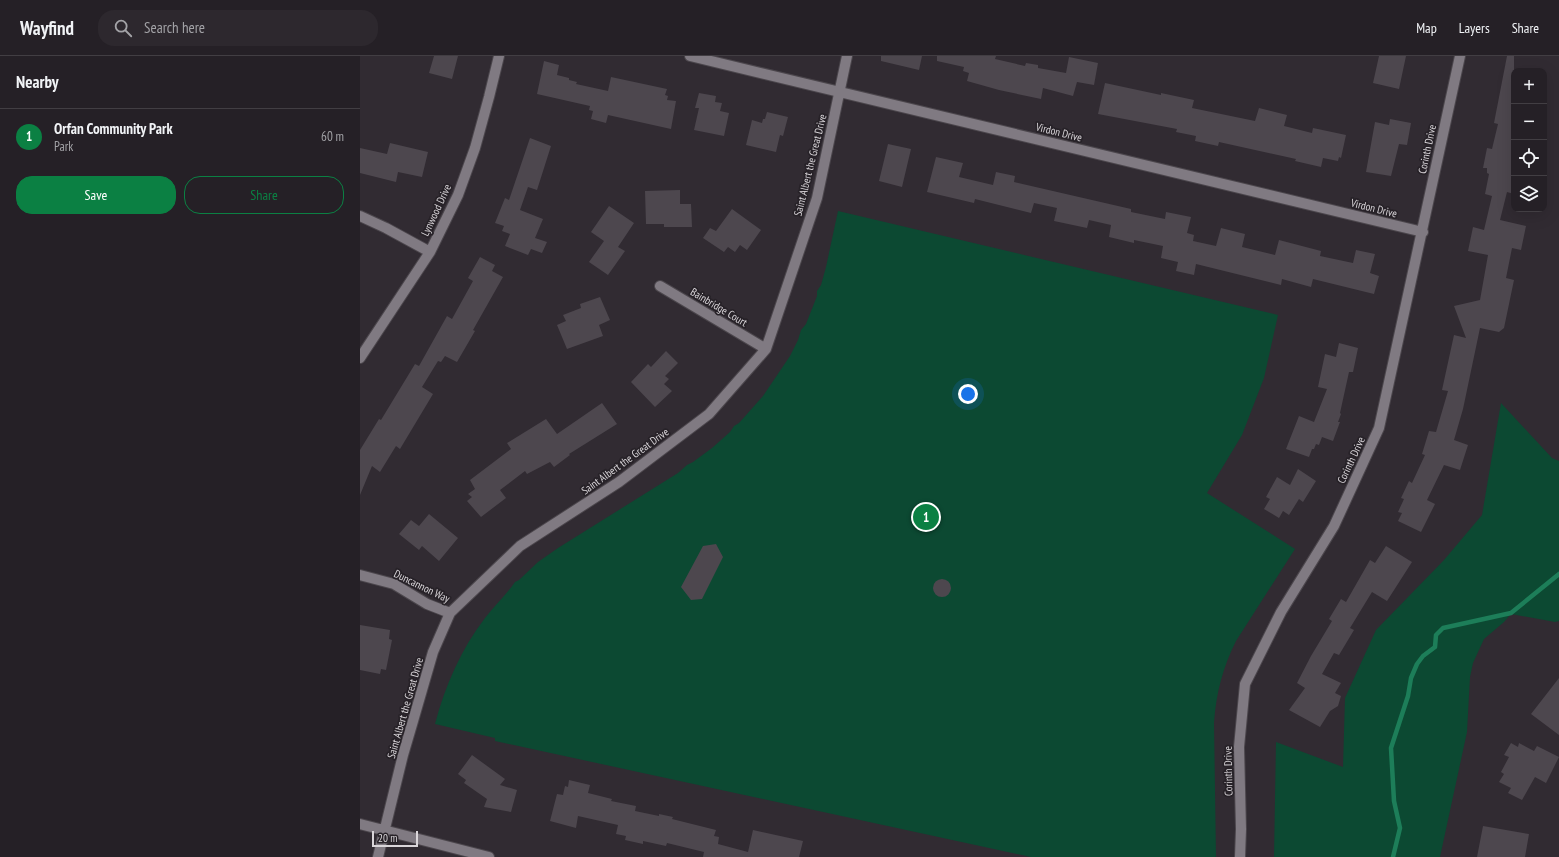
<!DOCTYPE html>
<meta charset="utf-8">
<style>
:root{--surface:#252026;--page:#2d282e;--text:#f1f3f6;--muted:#a3a3a7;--line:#423e43;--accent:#0b8043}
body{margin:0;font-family:"PT Sans Narrow",sans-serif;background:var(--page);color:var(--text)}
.controls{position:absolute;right:12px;top:12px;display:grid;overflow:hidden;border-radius:8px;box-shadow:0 4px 16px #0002}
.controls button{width:36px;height:36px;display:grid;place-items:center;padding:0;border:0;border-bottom:1px solid var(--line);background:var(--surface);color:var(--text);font:20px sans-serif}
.scale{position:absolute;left:12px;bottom:10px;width:46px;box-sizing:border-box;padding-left:4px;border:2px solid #dad6da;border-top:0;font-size:11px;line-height:14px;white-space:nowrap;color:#dad6da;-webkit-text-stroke:3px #272228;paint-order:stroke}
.you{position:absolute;left:608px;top:338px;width:14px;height:14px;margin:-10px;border:3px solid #fff;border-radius:50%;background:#1a73e8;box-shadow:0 0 0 6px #1a73e833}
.badge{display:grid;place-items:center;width:26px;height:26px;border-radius:50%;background:var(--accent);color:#fff;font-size:13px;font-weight:700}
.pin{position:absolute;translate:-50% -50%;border:2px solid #fff;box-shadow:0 1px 4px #0006}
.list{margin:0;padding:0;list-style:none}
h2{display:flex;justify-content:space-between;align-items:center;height:52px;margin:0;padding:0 16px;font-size:17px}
h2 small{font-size:13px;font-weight:400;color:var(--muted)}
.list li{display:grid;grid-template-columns:26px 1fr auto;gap:12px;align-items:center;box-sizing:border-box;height:56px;padding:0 16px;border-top:1px solid var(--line)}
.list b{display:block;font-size:15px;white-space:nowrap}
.list p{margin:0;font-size:13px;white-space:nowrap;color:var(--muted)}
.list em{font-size:13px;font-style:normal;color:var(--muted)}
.actions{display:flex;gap:8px;padding:12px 16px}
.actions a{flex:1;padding:9px 0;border:1px solid var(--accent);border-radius:16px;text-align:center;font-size:14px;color:var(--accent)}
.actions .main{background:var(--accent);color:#fff}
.icon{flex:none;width:22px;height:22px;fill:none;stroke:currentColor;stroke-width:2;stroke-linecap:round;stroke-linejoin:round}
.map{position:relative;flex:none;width:1199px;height:801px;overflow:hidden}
header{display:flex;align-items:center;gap:24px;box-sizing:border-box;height:56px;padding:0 20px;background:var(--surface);border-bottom:1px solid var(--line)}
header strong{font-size:19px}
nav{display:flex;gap:22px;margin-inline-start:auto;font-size:14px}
.search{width:280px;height:36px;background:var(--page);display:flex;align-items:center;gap:10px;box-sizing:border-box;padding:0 14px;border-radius:16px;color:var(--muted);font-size:15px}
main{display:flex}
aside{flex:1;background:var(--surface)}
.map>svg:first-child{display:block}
</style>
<header>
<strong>Wayfind</strong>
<div class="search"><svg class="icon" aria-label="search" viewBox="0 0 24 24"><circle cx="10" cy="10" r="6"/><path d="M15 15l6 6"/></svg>Search here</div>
<nav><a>Map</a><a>Layers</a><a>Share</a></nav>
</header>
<main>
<aside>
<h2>Nearby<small></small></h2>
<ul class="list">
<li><span class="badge">1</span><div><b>Orfan Community Park</b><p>Park</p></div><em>60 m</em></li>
</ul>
<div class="actions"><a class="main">Save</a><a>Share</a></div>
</aside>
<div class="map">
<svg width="1199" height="801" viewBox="0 0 1199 801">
<rect width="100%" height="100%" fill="#312b32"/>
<path fill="#0c4932" d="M 478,155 L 918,259 L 904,322 L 882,379 L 847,437 L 935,493 L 876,585 C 863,611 856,637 854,667 L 856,801 L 671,801 L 135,685 L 135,682 L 75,668 C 85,630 101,593 125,562 C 134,550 146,539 155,526 L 159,524 L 178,506 L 198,492 L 318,417 L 327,409 L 333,406 L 352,392 L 370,376 L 374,370 L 379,367 L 403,340 L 430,300 L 438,284 L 441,274 L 446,268 L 457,240 L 457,235 L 461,229 L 466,211 Z
M 1141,347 L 1192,402 L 1199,405 L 1199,565 L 1195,566 L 1151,558 L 1144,566 L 1124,583 L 1113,607 L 1110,621 L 1107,676 L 1080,801 L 914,801 L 916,686 L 983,711 L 985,642 L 1016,574 L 1084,504 L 1122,459 Z"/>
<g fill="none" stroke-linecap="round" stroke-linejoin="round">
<path stroke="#1d7e59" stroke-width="4.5" d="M 1033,801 L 1040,772 L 1034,745 L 1031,692 L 1048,640 L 1051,622 L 1057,608 L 1063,600 L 1075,591 L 1076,579 L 1083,572 L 1151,557 L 1199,518"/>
</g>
<path fill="#4d474e" d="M 74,0 L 98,0 L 92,23 L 69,17 Z
M 521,0 L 562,0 L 559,14 L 521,5 Z
M 577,0 L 636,0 L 635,3 L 665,10 L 666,7 L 678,9 L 678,12 L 706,17 L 709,1 L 738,7 L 734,29 L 717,26 L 713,40 L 683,32 L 681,43 L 639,34 L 607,25 L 609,17 L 603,15 L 604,11 L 577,5 Z
M 1019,0 L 1046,0 L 1039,33 L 1013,27 Z
M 1147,0 L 1154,0 L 1154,138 L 1147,136 L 1140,164 L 1166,170 L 1161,194 L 1152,192 L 1146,222 L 1154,224 L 1144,272 L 1139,276 L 1120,272 L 1103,353 L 1094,384 L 1108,389 L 1100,414 L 1084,409 L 1067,444 L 1075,448 L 1061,476 L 1038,465 L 1042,457 L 1038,456 L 1044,443 L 1041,442 L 1049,425 L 1052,427 L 1065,399 L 1062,398 L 1069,375 L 1076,376 L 1088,335 L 1082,334 L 1094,279 L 1106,282 L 1094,250 L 1120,244 L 1128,199 L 1108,195 L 1113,171 L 1124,174 L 1132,140 L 1125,138 L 1129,118 L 1127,117 L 1127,112 L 1123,112 L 1127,92 L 1132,93 L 1138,68 L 1134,67 Z
M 184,5 L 199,9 L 197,19 L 209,22 L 209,24 L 217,26 L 216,28 L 248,35 L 251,21 L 307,33 L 305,39 L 308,40 L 307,44 L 316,45 L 311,73 L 248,59 L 246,67 L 231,63 L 233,55 L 229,54 L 230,50 L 177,38 Z
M 745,27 L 801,39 L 801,37 L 834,44 L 832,52 L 895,65 L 899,52 L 927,59 L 924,70 L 952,77 L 953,72 L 986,79 L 981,102 L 979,101 L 978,105 L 963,102 L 961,111 L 935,105 L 936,103 L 859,86 L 858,90 L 835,85 L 836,80 L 816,76 L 817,73 L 738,58 Z
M 339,37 L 356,40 L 355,46 L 362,47 L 360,55 L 369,57 L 364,80 L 334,74 L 339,52 L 335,52 Z
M 407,56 L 428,61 L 423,80 L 420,79 L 416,96 L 386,89 L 392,64 L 402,67 L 403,63 L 405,63 Z
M 1030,63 L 1051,67 L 1047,89 L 1039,88 L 1031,120 L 1006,116 L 1015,66 L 1029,69 Z
M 170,82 L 191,90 L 177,134 L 168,131 L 160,154 L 183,163 L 175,182 L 187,186 L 182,197 L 171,193 L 168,199 L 145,190 L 150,178 L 142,175 L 144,170 L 135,167 L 145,142 L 149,144 Z
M 30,87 L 68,96 L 62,121 L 38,116 L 36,126 L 0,117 L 0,92 L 27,98 Z
M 528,88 L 551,93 L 542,131 L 519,125 Z
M 576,101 L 603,107 L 599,121 L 633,129 L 636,116 L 655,120 L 654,126 L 771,153 L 771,156 L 805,163 L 806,156 L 831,161 L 827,177 L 834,179 L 833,185 L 856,190 L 861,172 L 885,178 L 882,191 L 915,199 L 919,184 L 961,195 L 960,200 L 993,207 L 996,194 L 1015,198 L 1010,217 L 1019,220 L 1014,238 L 953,223 L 951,231 L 922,223 L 921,229 L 836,208 L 834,219 L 816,215 L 818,206 L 801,202 L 803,190 L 774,184 L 774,187 L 749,181 L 751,169 L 729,164 L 727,172 L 694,165 L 697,152 L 674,147 L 671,157 L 615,143 L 614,147 L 567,136 Z
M 320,134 L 320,148 L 331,148 L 332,171 L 304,171 L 304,168 L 286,168 L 285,135 Z
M 249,150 L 274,167 L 258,191 L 265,195 L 248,219 L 229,206 L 244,185 L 231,176 Z
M 372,153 L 401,174 L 387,194 L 380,189 L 375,196 L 368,191 L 364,196 L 343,182 L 350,172 L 356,175 Z
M 120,201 L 135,209 L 132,215 L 143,221 L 113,274 L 115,275 L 97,306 L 85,300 L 81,306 L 78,305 L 62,331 L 73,338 L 40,393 L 36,390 L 20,416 L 12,410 L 0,439 L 0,394 L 19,363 L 21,364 L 55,308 L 59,310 L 87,260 L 92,263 L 113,225 L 108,222 Z
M 240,241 L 250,264 L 239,269 L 243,280 L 207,293 L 197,269 L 206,265 L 203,259 L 221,252 L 220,248 Z
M 979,287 L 998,292 L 993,316 L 989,316 L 980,357 L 981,358 L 978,366 L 980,366 L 973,385 L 962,381 L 959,389 L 956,388 L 954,393 L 952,393 L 949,401 L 926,393 L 939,360 L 954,366 L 967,333 L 958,331 L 965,298 L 976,301 Z
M 306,295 L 318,307 L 305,320 L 309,323 L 304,328 L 312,335 L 295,351 L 271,326 L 288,308 L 291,311 Z
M 242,347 L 257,368 L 209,398 L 210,399 L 194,411 L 190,406 L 167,418 L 165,415 L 140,434 L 146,442 L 121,461 L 107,445 L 112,441 L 108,438 L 115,433 L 110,424 L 151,393 L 147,387 L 186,363 L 197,378 Z
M 938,413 L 956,425 L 943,446 L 939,443 L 929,459 L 923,455 L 919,462 L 904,453 L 910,443 L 906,441 L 917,421 L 930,429 Z
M 69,458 L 98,482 L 79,505 L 62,490 L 59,494 L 39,478 L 51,464 L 59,470 Z
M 356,488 L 363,501 L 342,543 L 331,544 L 321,531 L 343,490 Z
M 1026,490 L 1052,506 L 1027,545 L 1012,536 L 990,572 L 994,574 L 979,599 L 974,597 L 962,618 L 981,627 L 975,637 L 981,640 L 978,650 L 970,655 L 960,671 L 929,654 L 945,632 L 937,627 L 951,600 L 972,565 L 969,563 L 981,543 L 986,546 L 1010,504 L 1015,507 Z
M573 532a9 9 0 1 1 18 0a9 9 0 1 1-18 0Z
M 0,569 L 30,574 L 29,583 L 32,584 L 26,614 L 21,613 L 20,618 L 0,614 Z
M 1199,622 L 1199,679 L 1171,658 Z
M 1151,687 L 1158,691 L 1159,687 L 1174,695 L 1177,690 L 1199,701 L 1186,727 L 1175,721 L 1162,744 L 1148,737 L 1151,732 L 1139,726 L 1144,718 L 1141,716 L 1149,701 L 1144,699 Z
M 112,699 L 145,723 L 140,729 L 157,734 L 151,756 L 124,751 L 127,743 L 104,727 L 106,724 L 98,718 Z
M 209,724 L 230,729 L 228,737 L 252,743 L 251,745 L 276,750 L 275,755 L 299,760 L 299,758 L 313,761 L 312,763 L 356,774 L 354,780 L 359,781 L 358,788 L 388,796 L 393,774 L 443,785 L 439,801 L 343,801 L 344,796 L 307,787 L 306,790 L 283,785 L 283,788 L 265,784 L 266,780 L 256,778 L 258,769 L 218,760 L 216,772 L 190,765 L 197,738 L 203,739 L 205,730 L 208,731 Z
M 1123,770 L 1169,778 L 1165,801 L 1117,801 Z"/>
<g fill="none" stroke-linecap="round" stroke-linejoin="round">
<g stroke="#4b464c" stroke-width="12">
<path id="minor" d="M 330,0 L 1063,176
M 0,160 L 26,172 L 70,196
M 300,230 L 406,293
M 0,302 L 70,196 L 98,139 L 115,92 L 129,41 L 139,0
M 0,519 L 34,528 L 67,548 L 90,557
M 0,768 L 129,801
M 18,801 L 43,699 L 53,665 L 73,596 L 90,557 L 160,490 L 259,426 L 349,358 L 406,293 L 457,142 L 487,0
M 880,801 L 881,773 L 879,691 L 885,628 L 921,556 L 974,470 L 1019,372 L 1100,0"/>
</g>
<use href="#minor" stroke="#807a82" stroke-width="10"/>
</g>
<g text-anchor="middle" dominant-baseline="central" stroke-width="3.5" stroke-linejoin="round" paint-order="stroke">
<g font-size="11" fill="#dad6da" stroke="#272228">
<text transform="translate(699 76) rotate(14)">Virdon Drive</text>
<text transform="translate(1067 93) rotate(-78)">Corinth Drive</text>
<text transform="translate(450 109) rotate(-76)">Saint Albert the Great Drive</text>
<text transform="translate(1014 152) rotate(14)">Virdon Drive</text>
<text transform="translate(76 154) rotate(-65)">Lynwood Drive</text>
<text transform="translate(359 251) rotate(31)">Bainbridge Court</text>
<text transform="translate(991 404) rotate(-65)">Corinth Drive</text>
<text transform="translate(265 405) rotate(-36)">Saint Albert the Great Drive</text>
<text transform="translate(62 530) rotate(26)">Duncannon Way</text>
<text transform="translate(45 652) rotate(-74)">Saint Albert the Great Drive</text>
<text transform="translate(868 715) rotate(-91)">Corinth Drive</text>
</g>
</g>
</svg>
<div class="controls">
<button>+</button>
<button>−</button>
<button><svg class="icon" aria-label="locate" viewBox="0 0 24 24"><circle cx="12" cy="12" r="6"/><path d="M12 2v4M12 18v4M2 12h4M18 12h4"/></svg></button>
<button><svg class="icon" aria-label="layers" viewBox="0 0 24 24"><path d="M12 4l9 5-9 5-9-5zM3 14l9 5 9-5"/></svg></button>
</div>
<div class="scale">20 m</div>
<div class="you"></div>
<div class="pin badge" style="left:566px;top:461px">1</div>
</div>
</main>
